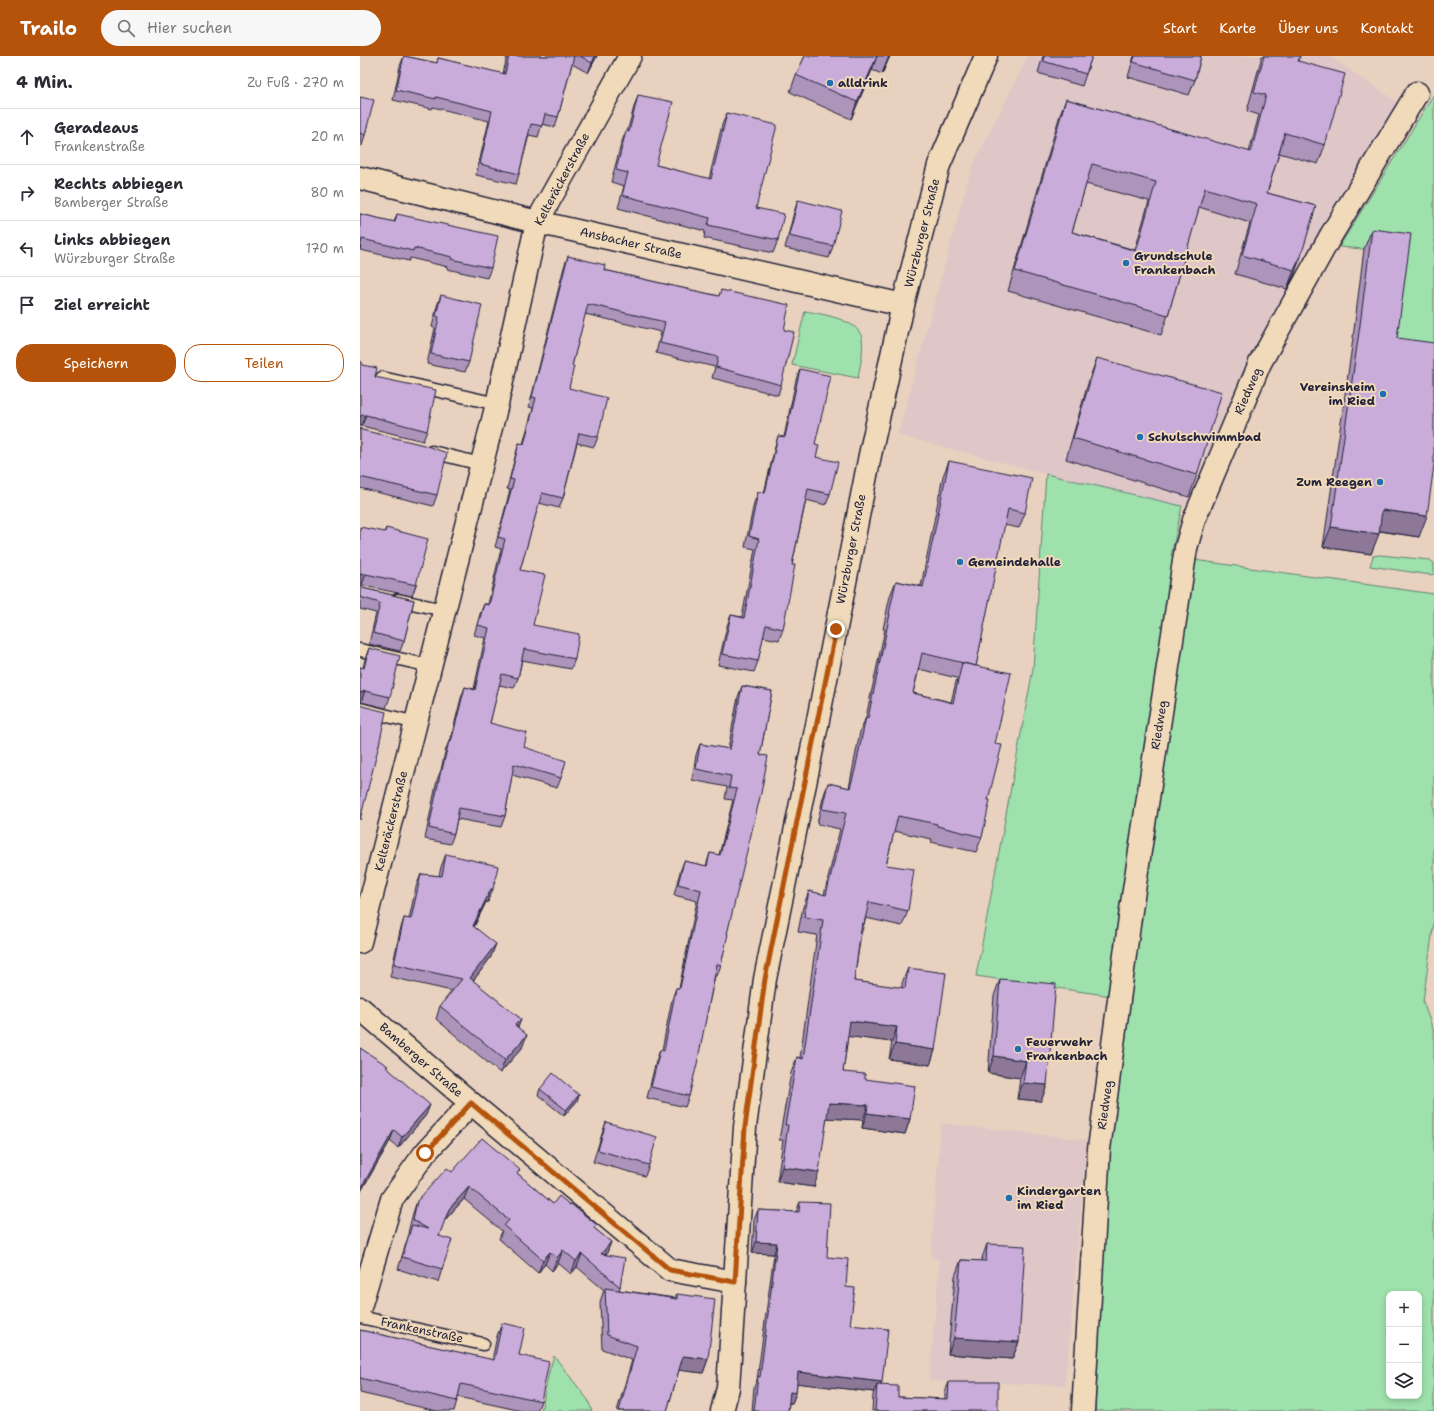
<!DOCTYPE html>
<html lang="de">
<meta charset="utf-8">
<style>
:root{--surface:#fff;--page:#f7f7f7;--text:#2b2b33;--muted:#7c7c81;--line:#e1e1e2;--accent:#b45309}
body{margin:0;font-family:"Shantell Sans",sans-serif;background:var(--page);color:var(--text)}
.controls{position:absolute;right:12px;bottom:12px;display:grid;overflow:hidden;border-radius:8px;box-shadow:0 2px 6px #0003}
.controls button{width:36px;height:36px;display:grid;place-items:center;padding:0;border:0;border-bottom:1px solid var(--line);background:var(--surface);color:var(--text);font:20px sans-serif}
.stop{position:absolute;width:12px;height:12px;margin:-9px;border:3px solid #b45309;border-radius:50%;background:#fff}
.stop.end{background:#b45309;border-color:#fff;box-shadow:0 1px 4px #0008}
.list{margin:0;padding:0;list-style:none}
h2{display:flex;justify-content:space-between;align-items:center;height:52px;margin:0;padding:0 16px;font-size:17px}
h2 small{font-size:13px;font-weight:400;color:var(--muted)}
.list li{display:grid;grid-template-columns:26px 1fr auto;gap:12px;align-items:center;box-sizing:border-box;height:56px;padding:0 16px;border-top:1px solid var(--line)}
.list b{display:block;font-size:15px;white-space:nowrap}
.list p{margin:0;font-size:13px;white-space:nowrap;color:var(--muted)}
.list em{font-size:13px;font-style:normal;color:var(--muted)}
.actions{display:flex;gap:8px;padding:12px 16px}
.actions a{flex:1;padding:9px 0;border:1px solid var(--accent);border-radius:16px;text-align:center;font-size:14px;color:var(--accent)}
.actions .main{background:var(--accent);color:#fff}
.icon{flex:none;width:22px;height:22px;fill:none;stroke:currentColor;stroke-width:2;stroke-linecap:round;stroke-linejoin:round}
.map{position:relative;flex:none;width:1074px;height:1355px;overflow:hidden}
header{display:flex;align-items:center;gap:24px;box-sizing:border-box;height:56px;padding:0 20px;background:var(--accent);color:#fff}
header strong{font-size:19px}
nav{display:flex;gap:22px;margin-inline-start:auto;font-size:14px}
.search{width:280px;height:36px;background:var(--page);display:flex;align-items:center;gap:10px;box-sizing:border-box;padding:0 14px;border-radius:22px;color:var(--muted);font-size:15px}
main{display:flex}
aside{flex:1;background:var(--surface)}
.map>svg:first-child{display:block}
</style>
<header>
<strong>Trailo</strong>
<div class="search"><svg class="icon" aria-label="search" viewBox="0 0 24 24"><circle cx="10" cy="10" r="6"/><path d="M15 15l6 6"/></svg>Hier suchen</div>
<nav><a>Start</a><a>Karte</a><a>Über uns</a><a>Kontakt</a></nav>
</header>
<main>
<aside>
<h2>4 Min.<small>Zu Fuß · 270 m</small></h2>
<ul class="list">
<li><svg class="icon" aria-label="ahead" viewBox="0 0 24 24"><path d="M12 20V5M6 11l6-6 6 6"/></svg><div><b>Geradeaus</b><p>Frankenstraße</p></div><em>20 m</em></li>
<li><svg class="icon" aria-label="right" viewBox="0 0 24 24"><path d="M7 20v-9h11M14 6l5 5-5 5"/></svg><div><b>Rechts abbiegen</b><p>Bamberger Straße</p></div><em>80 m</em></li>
<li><svg class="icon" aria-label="left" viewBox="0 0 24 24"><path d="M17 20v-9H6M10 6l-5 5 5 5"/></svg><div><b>Links abbiegen</b><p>Würzburger Straße</p></div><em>170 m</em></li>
<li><svg class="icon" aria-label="arrive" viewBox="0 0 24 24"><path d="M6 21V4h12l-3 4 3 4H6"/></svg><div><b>Ziel erreicht</b></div></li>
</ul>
<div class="actions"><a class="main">Speichern</a><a>Teilen</a></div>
</aside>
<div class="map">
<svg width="1074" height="1355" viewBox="0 0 1074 1355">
<rect width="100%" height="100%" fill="#e8d1bf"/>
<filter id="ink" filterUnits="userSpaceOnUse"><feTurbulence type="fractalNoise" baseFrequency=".025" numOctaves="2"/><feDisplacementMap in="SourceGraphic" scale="8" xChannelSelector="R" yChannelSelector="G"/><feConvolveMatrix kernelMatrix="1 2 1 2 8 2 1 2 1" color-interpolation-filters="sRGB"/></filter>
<g filter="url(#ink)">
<path fill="#dfc6c7" d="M 668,0 L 969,0 L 1040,48 L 831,452 L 686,418 L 538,379 L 611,114 Z
M 581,1067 L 727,1084 L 705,1329 L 569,1325 L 580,1204 L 571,1201 Z"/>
<path fill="#9ee1ac" stroke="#608274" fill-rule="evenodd" d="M 1074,38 L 1074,301 L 1031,295 L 1004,193 L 979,191 Z
M 445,255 C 461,258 498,263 502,282 C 504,295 500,309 498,322 L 432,309 Z
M 686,418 L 822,450 L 811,500 L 834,504 L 1074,538 L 1074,864 L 1063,946 L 1074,976 L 1074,1355 L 735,1355 L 749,1094 L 765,942 L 616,920 L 673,613 ZM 1029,1238 L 1059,1238 L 1059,1340 L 1029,1340 Z
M 1020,499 L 1070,504 L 1074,507 L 1074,518 L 1071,519 L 1010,510 L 1013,500 Z
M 194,1300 L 228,1344 L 232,1355 L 181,1355 L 189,1316 Z"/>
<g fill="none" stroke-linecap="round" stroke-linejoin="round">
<g stroke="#22223b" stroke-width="15">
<path id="lane" d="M 22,322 L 137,348
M 72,396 L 121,408
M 38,544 L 84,554
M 0,594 L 70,610
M 0,653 L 56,667
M 0,1261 L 123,1288"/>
</g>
<g stroke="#22223b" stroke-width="25">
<path id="street" d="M 0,122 L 177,166 L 543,249
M 0,886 L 137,348 L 177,166 L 270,0
M 0,952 L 111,1047 L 310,1214 L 375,1226
M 0,1251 L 32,1143 L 65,1097 L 111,1047
M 723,1355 L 739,1093 L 771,854 L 826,492 L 834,464 L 900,307 L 970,181 L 1057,37"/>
</g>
<g stroke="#22223b" stroke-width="25">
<path id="secondary" d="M 362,1355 L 368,1332 L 385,1071 L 405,923 L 457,669 L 510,399 L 543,249 L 579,109 L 626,0"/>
</g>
<use href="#lane" stroke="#f0dab9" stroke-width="12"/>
<use href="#street" stroke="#f0dab9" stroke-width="22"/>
<use href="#secondary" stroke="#f0dab9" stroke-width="22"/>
</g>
<path fill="#ad94bb" stroke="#22223b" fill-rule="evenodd" d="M 44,0 L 77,7 L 78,2 L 143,18 L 147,0 L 237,0 L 228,17 L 212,8 L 198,61 L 195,71 L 182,68 L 178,81 L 169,79 L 159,118 L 156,128 L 116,119 L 129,65 L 73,51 L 72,53 L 33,44 L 40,10 Z
M 445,0 L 530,0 L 522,18 L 512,14 L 491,63 L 430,36 L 436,19 Z
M 683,0 L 732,0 L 722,30 L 678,17 Z
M 774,0 L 841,0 L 835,24 L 829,39 L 768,21 Z
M 902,0 L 940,0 L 938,5 L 965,89 L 958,108 L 919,97 L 907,137 L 956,150 L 934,219 L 927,233 L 875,218 L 890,167 L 839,151 L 808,259 L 801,279 L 648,235 L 699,62 L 706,43 L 889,96 L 899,59 L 887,55 ZM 726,128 L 789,145 L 775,194 L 712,176 Z
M 278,39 L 296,109 L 349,123 L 362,69 L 367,57 L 396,152 L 418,184 L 413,197 L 344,182 L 345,175 L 258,152 L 264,130 L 251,126 L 261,88 L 266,75 L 267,76 L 274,51 Z
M 0,41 L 5,79 L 2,90 L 0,89 Z
M 438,144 L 473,190 L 469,202 L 425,192 L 434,156 Z
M 0,158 L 34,166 L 37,158 L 131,212 L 127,222 L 87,213 L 88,211 L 50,202 L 49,205 L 0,194 Z
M 1012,173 L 1037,282 L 1059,481 L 1019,475 L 1011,498 L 963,491 L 992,290 L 1004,193 Z
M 208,200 L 244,214 L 313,230 L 359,240 L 361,234 L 424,274 L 421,329 L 418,339 L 352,322 L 355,311 L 296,297 L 301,276 L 225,258 L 212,310 L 209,332 L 238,381 L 234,391 L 217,387 L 203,442 L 199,452 L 179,447 L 160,514 L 173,569 L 215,603 L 211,613 L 162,604 L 158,622 L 154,632 L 139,629 L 130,667 L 164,691 L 201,722 L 197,732 L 152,719 L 145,760 L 141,771 L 97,763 L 94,778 L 90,788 L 65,783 L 77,724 L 81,714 L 85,696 L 89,685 L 90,686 L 101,642 L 105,631 L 114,633 L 125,582 L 114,579 L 120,558 L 124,548 L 128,548 L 141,493 L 135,491 L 150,434 L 147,433 L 156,397 L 159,387 L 163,388 L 173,352 L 169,351 L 204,211 Z
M 81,239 L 109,306 L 105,316 L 67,308 L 75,272 L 72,271 L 77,250 Z
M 737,302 L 837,419 L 829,441 L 706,403 L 729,324 Z
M 0,305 L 2,309 L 67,375 L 63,385 L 2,370 L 0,370 Z
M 440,313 L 455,388 L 456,401 L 470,438 L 466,449 L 446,444 L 432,509 L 423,573 L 419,584 L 403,581 L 398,605 L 394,616 L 358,609 L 367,570 L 371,559 L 382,561 L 395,493 L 385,491 L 394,447 L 398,436 L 404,437 L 415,391 L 418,380 L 424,381 L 436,324 Z
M 0,372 L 77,439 L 73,450 L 0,432 Z
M 589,405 L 665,457 L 659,472 L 644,469 L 616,610 L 635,688 L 628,744 L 622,781 L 616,796 L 571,786 L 572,783 L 534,775 L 526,809 L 548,855 L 542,870 L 506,862 L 501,878 L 494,925 L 542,932 L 542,927 L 548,912 L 575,994 L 570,1009 L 529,1003 L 532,986 L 488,980 L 483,1016 L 505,1023 L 550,1063 L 545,1078 L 502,1072 L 503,1064 L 467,1062 L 454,1131 L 417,1126 L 423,1084 L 419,1084 L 431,1017 L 437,1001 L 440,1002 L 457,879 L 438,876 L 443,851 L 449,835 L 464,839 L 480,773 L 457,768 L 463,742 L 468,727 L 489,732 L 500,676 L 506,661 L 525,573 L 523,573 L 530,540 L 536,525 L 561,530 L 583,420 ZM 559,613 L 597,622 L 591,646 L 553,637 Z
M 26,472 L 56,529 L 52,540 L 0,529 Z
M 0,531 L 2,532 L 54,544 L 44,585 L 40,595 L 9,588 L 16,557 L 0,553 Z
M 9,592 L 30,641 L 26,652 L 1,646 L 0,646 L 0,611 L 3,612 L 5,603 Z
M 382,630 L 412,635 L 361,909 L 357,920 L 355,920 L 329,1040 L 325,1051 L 287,1042 L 296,1005 L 300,994 L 302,994 L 312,943 L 316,932 L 319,932 L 337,845 L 314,839 L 320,816 L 324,805 L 346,810 L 350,797 L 359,799 L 373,744 L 365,743 L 367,731 L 332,724 L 336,699 L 340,688 L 368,693 L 378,641 Z
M 86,798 L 128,846 L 126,846 L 114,871 L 131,901 L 113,925 L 161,963 L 158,971 L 162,992 L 140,1017 L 76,963 L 80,950 L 92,935 L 30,921 L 40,875 L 44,862 L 49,863 L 56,831 L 61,818 L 79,820 L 81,811 Z
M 640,923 L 687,1029 L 681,1045 L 657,1043 L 660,1022 L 628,1017 L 634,940 Z
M 0,992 L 27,1012 L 66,1059 L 38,1092 L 30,1085 L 0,1137 Z
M 180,1033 L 219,1039 L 217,1045 L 204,1060 L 178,1039 Z
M 246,1066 L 289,1109 L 285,1120 L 233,1106 L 242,1078 Z
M 92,1116 L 158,1118 L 193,1148 L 235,1173 L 251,1186 L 246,1199 L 260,1231 L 259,1234 L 315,1242 L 317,1238 L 348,1303 L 343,1317 L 319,1314 L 307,1355 L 257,1355 L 272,1304 L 242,1293 L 240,1246 L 244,1234 L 217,1211 L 211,1218 L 198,1207 L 192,1215 L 185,1208 L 178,1217 L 139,1183 L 142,1175 L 104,1143 L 84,1165 L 79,1180 L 82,1213 L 78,1226 L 38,1213 L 49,1178 L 48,1177 L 53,1157 L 57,1145 Z
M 440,1146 L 467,1201 L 486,1231 L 490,1269 L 521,1329 L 538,1341 L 585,1343 L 585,1336 L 589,1326 L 638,1355 L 512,1355 L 513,1339 L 514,1336 L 437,1327 L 436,1337 L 432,1347 L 429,1347 L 428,1355 L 392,1355 L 394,1331 L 397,1324 L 414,1198 L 392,1197 L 394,1164 L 398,1154 L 436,1156 Z
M 627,1188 L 659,1286 L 652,1303 L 588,1298 L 595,1220 L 601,1204 L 621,1205 Z
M 142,1267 L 159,1299 L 181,1345 L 177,1355 L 162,1355 L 98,1341 L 94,1355 L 77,1355 L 0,1337 L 0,1274 L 132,1304 L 137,1280 Z"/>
<path fill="#8d7898" stroke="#22223b" d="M 235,0 L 237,0 L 228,17 L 232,7 Z
M 517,0 L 512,14 L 491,63 L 497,46 Z
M 529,0 L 530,0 L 522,18 Z
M 941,200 L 934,219 L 927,233 L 934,214 Z
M 2,359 L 6,359 L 2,370 L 0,370 L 0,361 Z
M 1022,454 L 1067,460 L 1059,481 L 1015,474 Z
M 971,471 L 1019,478 L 1011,498 L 963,491 Z
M 1,518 L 6,518 L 2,529 L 0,529 L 0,520 Z
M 5,635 L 1,646 L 0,646 L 0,637 Z
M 131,833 L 133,833 L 128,846 L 126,846 L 108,883 L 113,870 Z
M 136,888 L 131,901 L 105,936 L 110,922 Z
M 161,963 L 156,977 L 155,969 Z
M 490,965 L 537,971 L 532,986 L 484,980 Z
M 167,979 L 162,992 L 140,1017 L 145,1004 Z
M 535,988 L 575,994 L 570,1009 L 529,1003 Z
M 634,1000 L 666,1005 L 660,1022 L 628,1017 Z
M 663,1027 L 687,1029 L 681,1045 L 657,1043 Z
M 219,1039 L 217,1045 L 204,1060 L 206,1054 Z
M 469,1047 L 508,1049 L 503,1064 L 463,1062 Z
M 70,1049 L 66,1059 L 38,1092 L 42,1081 Z
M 507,1057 L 550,1063 L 545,1078 L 502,1072 Z
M 34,1074 L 30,1085 L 0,1137 L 0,1134 Z
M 422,1111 L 459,1116 L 454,1131 L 417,1126 Z
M 109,1131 L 104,1143 L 84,1165 L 89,1153 Z
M 251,1186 L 246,1199 L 241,1198 Z
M 396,1186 L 417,1187 L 414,1198 L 392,1197 Z
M 203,1194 L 198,1207 L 192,1215 L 197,1202 Z
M 190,1196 L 185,1208 L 178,1217 L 183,1204 Z
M 222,1198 L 217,1211 L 211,1218 L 216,1205 Z
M 594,1282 L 659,1286 L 652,1303 L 588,1298 Z
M 323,1300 L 348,1303 L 343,1317 L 318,1314 Z
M 438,1316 L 522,1326 L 518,1336 L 517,1329 L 514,1336 L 434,1327 Z
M 430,1336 L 436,1337 L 432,1347 L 426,1346 Z"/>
<path fill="#c9acd9" stroke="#22223b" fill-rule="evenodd" d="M 44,0 L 77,7 L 78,2 L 145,18 L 149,0 L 214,0 L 198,61 L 185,58 L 182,70 L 171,68 L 159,118 L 120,108 L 132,55 L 76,41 L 76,43 L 36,34 Z
M 220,0 L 235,0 L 232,7 Z
M 445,0 L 517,0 L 497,46 L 436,19 Z
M 684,0 L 732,0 L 726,18 L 683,5 Z
M 775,0 L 841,0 L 835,24 L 773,6 Z
M 904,0 L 940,0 L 938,5 L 985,18 L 965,89 L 925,77 L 907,137 L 956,150 L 941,200 L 934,214 L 882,199 L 897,148 L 845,132 L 808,259 L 655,215 L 706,43 L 891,96 L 906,39 L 894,36 ZM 732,108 L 796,126 L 776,195 L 712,176 Z
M 278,39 L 313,46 L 296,109 L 351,123 L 367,57 L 417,69 L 396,152 L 424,158 L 418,184 L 348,169 L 350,162 L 262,139 L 268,117 L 256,114 L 266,75 L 269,76 Z
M 0,41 L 14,44 L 5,79 L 0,77 Z
M 438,144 L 482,155 L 473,190 L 429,180 Z
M 0,158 L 35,166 L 37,158 L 138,180 L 131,212 L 91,203 L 92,201 L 54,192 L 53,195 L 2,183 L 0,193 Z
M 1012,173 L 1051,178 L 1037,282 L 1074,287 L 1074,409 L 1067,460 L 1022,454 L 1019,478 L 971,471 L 1000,269 Z
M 208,200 L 245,209 L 244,214 L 313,230 L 359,240 L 361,234 L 429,249 L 424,274 L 434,276 L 421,329 L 356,311 L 358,301 L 300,287 L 305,266 L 228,248 L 212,310 L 214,310 L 209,332 L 247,342 L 238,381 L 219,377 L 203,442 L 182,437 L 160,514 L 185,519 L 173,569 L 219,578 L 215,603 L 164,593 L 158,622 L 142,618 L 130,667 L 167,677 L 164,691 L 206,705 L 201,722 L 154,708 L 145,760 L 99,752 L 94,778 L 69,772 L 81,714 L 82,714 L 89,685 L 91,686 L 105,631 L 115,634 L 129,572 L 118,569 L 124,548 L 129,549 L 145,483 L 138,481 L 154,424 L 150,423 L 159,387 L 164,388 L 176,342 L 172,341 Z
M 81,239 L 122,249 L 109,306 L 71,298 L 79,261 L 76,260 Z
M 737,302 L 862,336 L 837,419 L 713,382 Z
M 0,305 L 2,306 L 2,309 L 17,312 L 15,321 L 76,334 L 67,375 L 6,359 L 2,359 L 0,361 Z
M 440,313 L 471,320 L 455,388 L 459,389 L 456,401 L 478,406 L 470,438 L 448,433 L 432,509 L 435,509 L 423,573 L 406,569 L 398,605 L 362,598 L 371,559 L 384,562 L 399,483 L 389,480 L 398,436 L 405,437 L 418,380 L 425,381 Z
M 0,372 L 2,374 L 64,389 L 87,397 L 77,439 L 0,421 Z
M 589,405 L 672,422 L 665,457 L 648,453 L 616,610 L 562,597 L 553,637 L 593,647 L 602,607 L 651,617 L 635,688 L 642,689 L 628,744 L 630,744 L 622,781 L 577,770 L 577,768 L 538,760 L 526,809 L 554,813 L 548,855 L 509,846 L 504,868 L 502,867 L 494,925 L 545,932 L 548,912 L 586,917 L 575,994 L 535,988 L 537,971 L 490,965 L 483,1016 L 505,1018 L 505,1023 L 555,1030 L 550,1063 L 507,1057 L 508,1049 L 469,1047 L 459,1116 L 422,1111 L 428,1069 L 425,1069 L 437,1001 L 443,1003 L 463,864 L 444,861 L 449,835 L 466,839 L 486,757 L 462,753 L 468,727 L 490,732 L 495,714 L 506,661 L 508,662 L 530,558 L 529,558 L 536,525 L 563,531 Z
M 0,471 L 25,476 L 26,472 L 68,483 L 56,529 L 6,518 L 1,518 L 0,520 Z
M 0,531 L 2,532 L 54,544 L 44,585 L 13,577 L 20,547 L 0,541 Z
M 9,592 L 40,600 L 30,641 L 5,635 L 0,637 L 0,611 L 4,612 Z
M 382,630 L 412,635 L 400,699 L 408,700 L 401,737 L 367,878 L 368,878 L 361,909 L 357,908 L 337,1008 L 329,1040 L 291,1031 L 300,994 L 304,995 L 316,932 L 320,932 L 341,834 L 318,828 L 324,805 L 347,810 L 350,797 L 360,799 L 377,733 L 369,732 L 371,720 L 336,713 L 340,688 L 370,693 Z
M 0,648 L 2,650 L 26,656 L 19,689 L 0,764 Z
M 86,798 L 138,810 L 133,833 L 131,833 L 113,870 L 136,888 L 110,922 L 161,963 L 155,969 L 167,979 L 145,1004 L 80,950 L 102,923 L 34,908 L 44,862 L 51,863 L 61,818 L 82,820 Z
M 640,923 L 696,928 L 687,1029 L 663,1027 L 666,1005 L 634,1000 Z
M 0,992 L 28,1010 L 26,1011 L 70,1049 L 42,1081 L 34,1074 L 0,1134 Z
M 193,1017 L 219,1039 L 206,1054 L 180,1033 Z
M 246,1066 L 297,1081 L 289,1109 L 238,1094 Z
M 122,1082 L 160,1114 L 157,1117 L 193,1148 L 199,1140 L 210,1149 L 211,1148 L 237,1169 L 234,1172 L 251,1186 L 241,1198 L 265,1202 L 260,1231 L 222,1198 L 216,1205 L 203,1194 L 197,1202 L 190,1196 L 183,1204 L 144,1170 L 149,1164 L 109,1131 L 89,1153 L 79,1180 L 92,1184 L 82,1213 L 42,1201 L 52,1169 L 68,1173 L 53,1164 L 57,1145 L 87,1112 L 92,1116 Z
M 440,1146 L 470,1147 L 467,1201 L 488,1203 L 486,1231 L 495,1232 L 490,1269 L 528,1273 L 522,1326 L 438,1316 L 436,1337 L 430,1336 L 428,1355 L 394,1355 L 398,1320 L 400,1321 L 417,1187 L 396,1186 L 398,1154 L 439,1156 Z
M 627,1188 L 665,1190 L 659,1286 L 594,1282 L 601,1204 L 626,1205 Z
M 245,1232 L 317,1243 L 317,1238 L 355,1243 L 348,1303 L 323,1300 L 307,1355 L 259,1355 L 277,1290 L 247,1279 Z
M 142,1267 L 165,1272 L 159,1299 L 189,1306 L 181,1345 L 101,1328 L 97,1345 L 0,1322 L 0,1274 L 134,1304 Z
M 589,1326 L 638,1326 L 638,1355 L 515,1355 L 517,1329 L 538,1330 L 538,1341 L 588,1343 Z"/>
</g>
<g fill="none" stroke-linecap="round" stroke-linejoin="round" filter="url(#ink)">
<path stroke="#b45309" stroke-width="5" d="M 65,1097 L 111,1047 L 310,1214 L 375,1226 L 385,1071 L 405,923 L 476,573"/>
</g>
<g fill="#1f6fb2" stroke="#f0dab9" stroke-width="1.5">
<circle cx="470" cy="27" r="4"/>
<circle cx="766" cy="207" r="4"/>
<circle cx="1023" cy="338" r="4"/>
<circle cx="780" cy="381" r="4"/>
<circle cx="1020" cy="426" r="4"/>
<circle cx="600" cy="506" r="4"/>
<circle cx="658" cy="993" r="4"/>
<circle cx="649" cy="1142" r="4"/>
</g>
<g text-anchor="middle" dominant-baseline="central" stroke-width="4" stroke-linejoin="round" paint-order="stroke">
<g font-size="12" font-weight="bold" fill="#22223b" stroke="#f0dab9" text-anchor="start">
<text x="478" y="27">alldrink</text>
<text x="774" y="200">Grundschule<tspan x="774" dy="14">Frankenbach</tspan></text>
<text x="1015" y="331" text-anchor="end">Vereinsheim<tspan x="1015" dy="14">im Ried</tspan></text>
<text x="788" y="381">Schulschwimmbad</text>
<text x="1012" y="426" text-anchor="end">Zum Reegen</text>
<text x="608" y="506">Gemeindehalle</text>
<text x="666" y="986">Feuerwehr<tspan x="666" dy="14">Frankenbach</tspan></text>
<text x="657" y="1135">Kindergarten<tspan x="657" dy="14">im Ried</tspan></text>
</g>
<g font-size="12" fill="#22223b" stroke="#f0dab9">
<text transform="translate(202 123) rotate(-62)">Kelteräckerstraße</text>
<text transform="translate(562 177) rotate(-76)">Würzburger Straße</text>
<text transform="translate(271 187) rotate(13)">Ansbacher Straße</text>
<text transform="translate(888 335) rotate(-66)">Riedweg</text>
<text transform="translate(491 493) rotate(-79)">Würzburger Straße</text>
<text transform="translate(799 669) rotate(-81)">Riedweg</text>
<text transform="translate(31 765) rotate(-76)">Kelteräckerstraße</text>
<text transform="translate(61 1004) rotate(41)">Bamberger Straße</text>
<text transform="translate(745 1049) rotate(-82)">Riedweg</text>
<text transform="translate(62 1274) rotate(12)">Frankenstraße</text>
</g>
</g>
</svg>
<div class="controls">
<button>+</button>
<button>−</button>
<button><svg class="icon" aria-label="layers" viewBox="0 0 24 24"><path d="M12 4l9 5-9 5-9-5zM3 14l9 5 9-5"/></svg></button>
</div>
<div class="stop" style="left:65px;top:1097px"></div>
<div class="stop end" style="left:476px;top:573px"></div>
</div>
</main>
